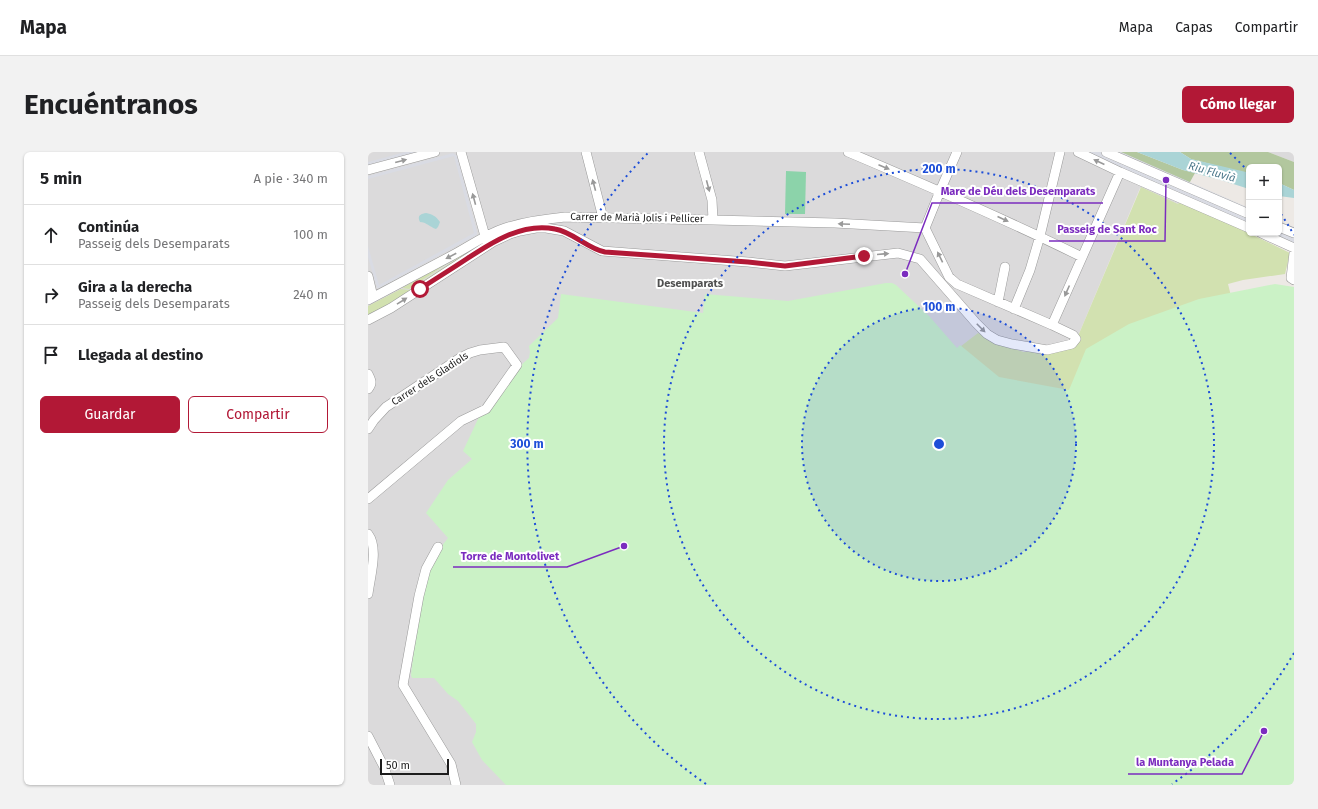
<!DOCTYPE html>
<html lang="es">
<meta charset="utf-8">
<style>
:root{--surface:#fff;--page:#f2f2f2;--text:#202124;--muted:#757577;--line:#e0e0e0;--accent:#b21836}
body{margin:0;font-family:"Fira Sans",sans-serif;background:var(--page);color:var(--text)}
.controls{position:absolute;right:12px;top:12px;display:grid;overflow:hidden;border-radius:6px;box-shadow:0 1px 3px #0004}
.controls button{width:36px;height:36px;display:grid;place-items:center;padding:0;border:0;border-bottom:1px solid var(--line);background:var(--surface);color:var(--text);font:20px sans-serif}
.scale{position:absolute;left:12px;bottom:10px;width:69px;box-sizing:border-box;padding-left:4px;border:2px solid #1d1d1d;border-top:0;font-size:11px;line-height:14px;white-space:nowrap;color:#1d1d1d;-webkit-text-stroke:3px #fff;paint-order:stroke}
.stop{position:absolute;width:12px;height:12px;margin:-9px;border:3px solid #b21836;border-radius:50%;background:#fff}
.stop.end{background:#b21836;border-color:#fff;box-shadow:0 1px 4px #0008}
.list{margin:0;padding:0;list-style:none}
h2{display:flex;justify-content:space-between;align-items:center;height:52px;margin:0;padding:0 16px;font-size:17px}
h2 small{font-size:13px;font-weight:400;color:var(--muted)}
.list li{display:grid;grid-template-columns:26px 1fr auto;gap:12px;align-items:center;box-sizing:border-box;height:60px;padding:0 16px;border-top:1px solid var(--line)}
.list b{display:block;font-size:15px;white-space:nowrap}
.list p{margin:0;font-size:13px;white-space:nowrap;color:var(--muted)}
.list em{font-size:13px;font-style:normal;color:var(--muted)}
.actions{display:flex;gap:8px;padding:12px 16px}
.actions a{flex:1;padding:9px 0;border:1px solid var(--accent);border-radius:6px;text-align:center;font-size:14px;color:var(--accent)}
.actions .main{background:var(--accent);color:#fff}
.icon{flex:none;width:22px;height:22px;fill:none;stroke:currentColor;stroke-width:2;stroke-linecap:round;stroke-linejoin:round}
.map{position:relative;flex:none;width:926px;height:633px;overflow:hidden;border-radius:6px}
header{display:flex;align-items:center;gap:24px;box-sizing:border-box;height:56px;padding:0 20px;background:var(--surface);border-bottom:1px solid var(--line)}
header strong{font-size:19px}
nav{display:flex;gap:22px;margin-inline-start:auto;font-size:14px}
.intro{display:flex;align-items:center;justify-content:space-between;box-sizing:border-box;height:96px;padding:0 24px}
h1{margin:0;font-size:28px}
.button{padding:10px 18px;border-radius:6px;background:var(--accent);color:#fff;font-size:14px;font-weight:700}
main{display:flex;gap:24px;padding:0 24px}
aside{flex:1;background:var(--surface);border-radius:6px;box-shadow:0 1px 3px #0004}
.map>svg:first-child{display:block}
</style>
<header>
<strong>Mapa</strong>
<nav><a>Mapa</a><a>Capas</a><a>Compartir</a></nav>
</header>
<div class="intro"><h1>Encuéntranos</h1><a class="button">Cómo llegar</a></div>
<main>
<aside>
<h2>5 min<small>A pie · 340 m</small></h2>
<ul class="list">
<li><svg class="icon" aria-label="ahead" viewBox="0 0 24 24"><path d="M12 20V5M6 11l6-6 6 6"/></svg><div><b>Continúa</b><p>Passeig dels Desemparats</p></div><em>100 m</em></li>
<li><svg class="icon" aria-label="right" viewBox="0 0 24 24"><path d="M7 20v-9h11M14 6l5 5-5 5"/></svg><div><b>Gira a la derecha</b><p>Passeig dels Desemparats</p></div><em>240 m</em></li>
<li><svg class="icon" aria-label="arrive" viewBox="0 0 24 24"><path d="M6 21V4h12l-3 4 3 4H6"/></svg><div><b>Llegada al destino</b></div></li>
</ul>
<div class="actions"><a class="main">Guardar</a><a>Compartir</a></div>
</aside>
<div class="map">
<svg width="926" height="633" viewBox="0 0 926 633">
<rect width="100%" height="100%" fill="#ede9e5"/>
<path fill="#dbdadb" d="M 0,0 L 707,0 L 812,48 L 810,52 L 772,36 L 705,196 L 656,200 L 631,192 L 161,633 L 0,633 Z
M 900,0 L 926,0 L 926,10 Z"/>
<path fill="#d2e1b0" d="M 773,35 L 810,52 L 812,48 L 922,101 L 917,122 L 875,128 L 860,132 L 865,152 L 791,331 L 588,198 L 610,181 L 631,192 L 656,200 L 705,196 Z
M 142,77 L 0,165 L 0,154 L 33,137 L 41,138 L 122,85 Z
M 86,107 L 41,137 L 34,136 Z"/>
<path fill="#b2c79e" d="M 707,0 L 769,0 L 815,18 L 827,21 L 812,48 Z
M 812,0 L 900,0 L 926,10 L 926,38 L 911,31 L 911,15 L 881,15 L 881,22 L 823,7 Z"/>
<path fill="#cbf2c6" d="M 518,131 L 524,131 L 528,133 L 561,164 L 589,196 L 592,193 L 631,225 L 701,238 L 718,197 L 761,172 L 831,147 L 907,132 L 926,135 L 926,633 L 138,633 L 114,608 L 104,590 L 108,580 L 108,572 L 90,549 L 80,542 L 66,526 L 44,526 L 43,523 C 49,480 50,420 80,386 L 58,361 L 80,328 L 104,307 L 95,299 L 110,267 L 152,214 L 161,206 L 162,200 L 161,194 L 162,193 L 190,166 L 193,142 L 335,161 L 337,142 L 420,149 Z"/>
<path fill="#8cd3aa" d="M 418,19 L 438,20 L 437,62 L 417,62 Z"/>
<path fill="#d9dbe3" d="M 37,0 L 48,0 L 0,13 L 0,10 Z
M 716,0 L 753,0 L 881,56 L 881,72 Z
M 85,1 L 89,4 L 109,80 L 109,83 L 11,136 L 9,136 L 0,105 L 0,94 L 11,133 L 106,81 L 86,4 L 0,27 L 0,24 Z
M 911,69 L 926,75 L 926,91 L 902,81 L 911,81 Z"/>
<path fill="#aad4d6" d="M 769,0 L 812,0 L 823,7 L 878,20 L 881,22 L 881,37 L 856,29 L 815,18 Z
M 911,31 L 926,38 L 926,46 L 911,44 Z
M 58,61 C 64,62 68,64 72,70 L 70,75 L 68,77 C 62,75 58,70 52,70 C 49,64 52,62 58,61 Z"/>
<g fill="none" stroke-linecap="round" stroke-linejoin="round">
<g stroke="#9a9a9a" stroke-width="10">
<path id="street" d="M 93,0 L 117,84
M 218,0 L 235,66
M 331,0 L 344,48 L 345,68
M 480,0 C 558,33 637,67 714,105
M 710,0 L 752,20 L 881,76
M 738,0 L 881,62
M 0,18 L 67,0
M 911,75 L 926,81
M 557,76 L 572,39 L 589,0
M 893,81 L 926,96
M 926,101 L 923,126 L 926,128
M 0,124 L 5,145
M 0,148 C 28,133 57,118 85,103 C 102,94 118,82 137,76 C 156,70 177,67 197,65 L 345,68 L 467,71 L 557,76
M 630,150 L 637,115
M 646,157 L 662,118 L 672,84 L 692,0
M 0,168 L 23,156 L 125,90 L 142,82 L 152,79 L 168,76 L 178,76 L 196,79 L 234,99 L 380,110 L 417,114 L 530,101 L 552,107 L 608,171 L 619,182 L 629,188 L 644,192 L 679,198 L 704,192 L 708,187 L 705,183 L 684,173 L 589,132 L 581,125 L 557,76
M 684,173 L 752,20
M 0,222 C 3,228 5,231 0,237
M 0,277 L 6,268 L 18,255 L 92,206 L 102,201 L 112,198 L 136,195 L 149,213 L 118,257 L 93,269 L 0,347
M 0,382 C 11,396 2,425 0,442
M 70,395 L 58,417 L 51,444 L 35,533 L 83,612 L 88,633
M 0,584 L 16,615 L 22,633"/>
</g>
<use href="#street" stroke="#fff" stroke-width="9"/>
</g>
<defs><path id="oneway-solid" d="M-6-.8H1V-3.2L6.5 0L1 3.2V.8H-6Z"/></defs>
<g fill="#999">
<use href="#oneway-solid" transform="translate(33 9) rotate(-15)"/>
<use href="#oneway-solid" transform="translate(731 10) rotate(-155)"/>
<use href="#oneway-solid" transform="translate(516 15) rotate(23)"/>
<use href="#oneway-solid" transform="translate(226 33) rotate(-105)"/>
<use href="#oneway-solid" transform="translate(340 34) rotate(75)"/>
<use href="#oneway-solid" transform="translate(106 47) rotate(-105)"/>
<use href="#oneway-solid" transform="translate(635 67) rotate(24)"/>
<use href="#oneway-solid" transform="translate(476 72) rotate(-177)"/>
<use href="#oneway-solid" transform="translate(515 102) rotate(-5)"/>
<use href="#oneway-solid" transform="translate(83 104) rotate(152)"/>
<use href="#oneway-solid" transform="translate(572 105) rotate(-116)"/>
<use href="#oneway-solid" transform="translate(699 139) rotate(114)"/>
<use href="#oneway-solid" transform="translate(34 149) rotate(-32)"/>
<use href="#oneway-solid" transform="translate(613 176) rotate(45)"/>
</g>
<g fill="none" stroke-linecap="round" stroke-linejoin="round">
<path stroke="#b21836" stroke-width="5" d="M 52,137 C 67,127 82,118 97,108 C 123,91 154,70 187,77 C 205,80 220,97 237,100 L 380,110 L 417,114 L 496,104"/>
</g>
<circle cx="571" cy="292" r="137" fill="#1d4ed8" fill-opacity=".12"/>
<g fill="none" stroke="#1d4ed8" stroke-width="2" stroke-dasharray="2 4">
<circle cx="571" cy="292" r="137"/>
<circle cx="571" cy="292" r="275"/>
<path d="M926 501A412 412 0 0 1 804 632M338 632A412 412 0 0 1 280 1M862 1A412 412 0 0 1 880 19M913 62A412 412 0 0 1 926 83"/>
</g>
<g text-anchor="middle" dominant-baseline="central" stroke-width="4" stroke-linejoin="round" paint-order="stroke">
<g font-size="10" fill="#1d1d1d" stroke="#fff">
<text transform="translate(269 66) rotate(1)">Carrer de Marià Jolis i Pellicer</text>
<text transform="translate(62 227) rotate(-33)">Carrer dels Gladiols</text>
</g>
<g font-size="11" font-style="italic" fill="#4c788b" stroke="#fff">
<text transform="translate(844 20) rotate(16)">Riu Fluvià</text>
</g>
<g font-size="11" font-weight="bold" fill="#505050" stroke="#fff">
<text x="322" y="131">Desemparats</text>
</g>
</g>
<circle cx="571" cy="292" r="6" fill="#1d4ed8" stroke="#fff" stroke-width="2"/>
<g font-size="12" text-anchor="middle" font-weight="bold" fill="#1d4ed8" stroke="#fff" stroke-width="4" stroke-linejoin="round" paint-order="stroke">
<text x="571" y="21">200 m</text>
<text x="571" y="159">100 m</text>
<text x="159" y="296">300 m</text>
</g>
<path fill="none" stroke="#7b2cbf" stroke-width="1.5" d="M537 122L564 51H735M798 28L797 89H681M256 394L199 415H85M896 579L874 622H760"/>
<g fill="#7b2cbf" stroke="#fff" stroke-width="1.5">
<circle cx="537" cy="122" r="4"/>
<circle cx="798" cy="28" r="4"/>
<circle cx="256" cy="394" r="4"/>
<circle cx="896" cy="579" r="4"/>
</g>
<g font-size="11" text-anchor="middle" font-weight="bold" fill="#7b2cbf" stroke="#fff" stroke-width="4" stroke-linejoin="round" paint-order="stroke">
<text x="650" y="43">Mare de Déu dels Desemparats</text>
<text x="739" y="81">Passeig de Sant Roc</text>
<text x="142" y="408">Torre de Montolivet</text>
<text x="817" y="614">la Muntanya Pelada</text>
</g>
</svg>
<div class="controls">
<button>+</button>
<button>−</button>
</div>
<div class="scale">50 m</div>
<div class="stop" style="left:52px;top:137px"></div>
<div class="stop end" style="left:496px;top:104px"></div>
</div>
</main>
